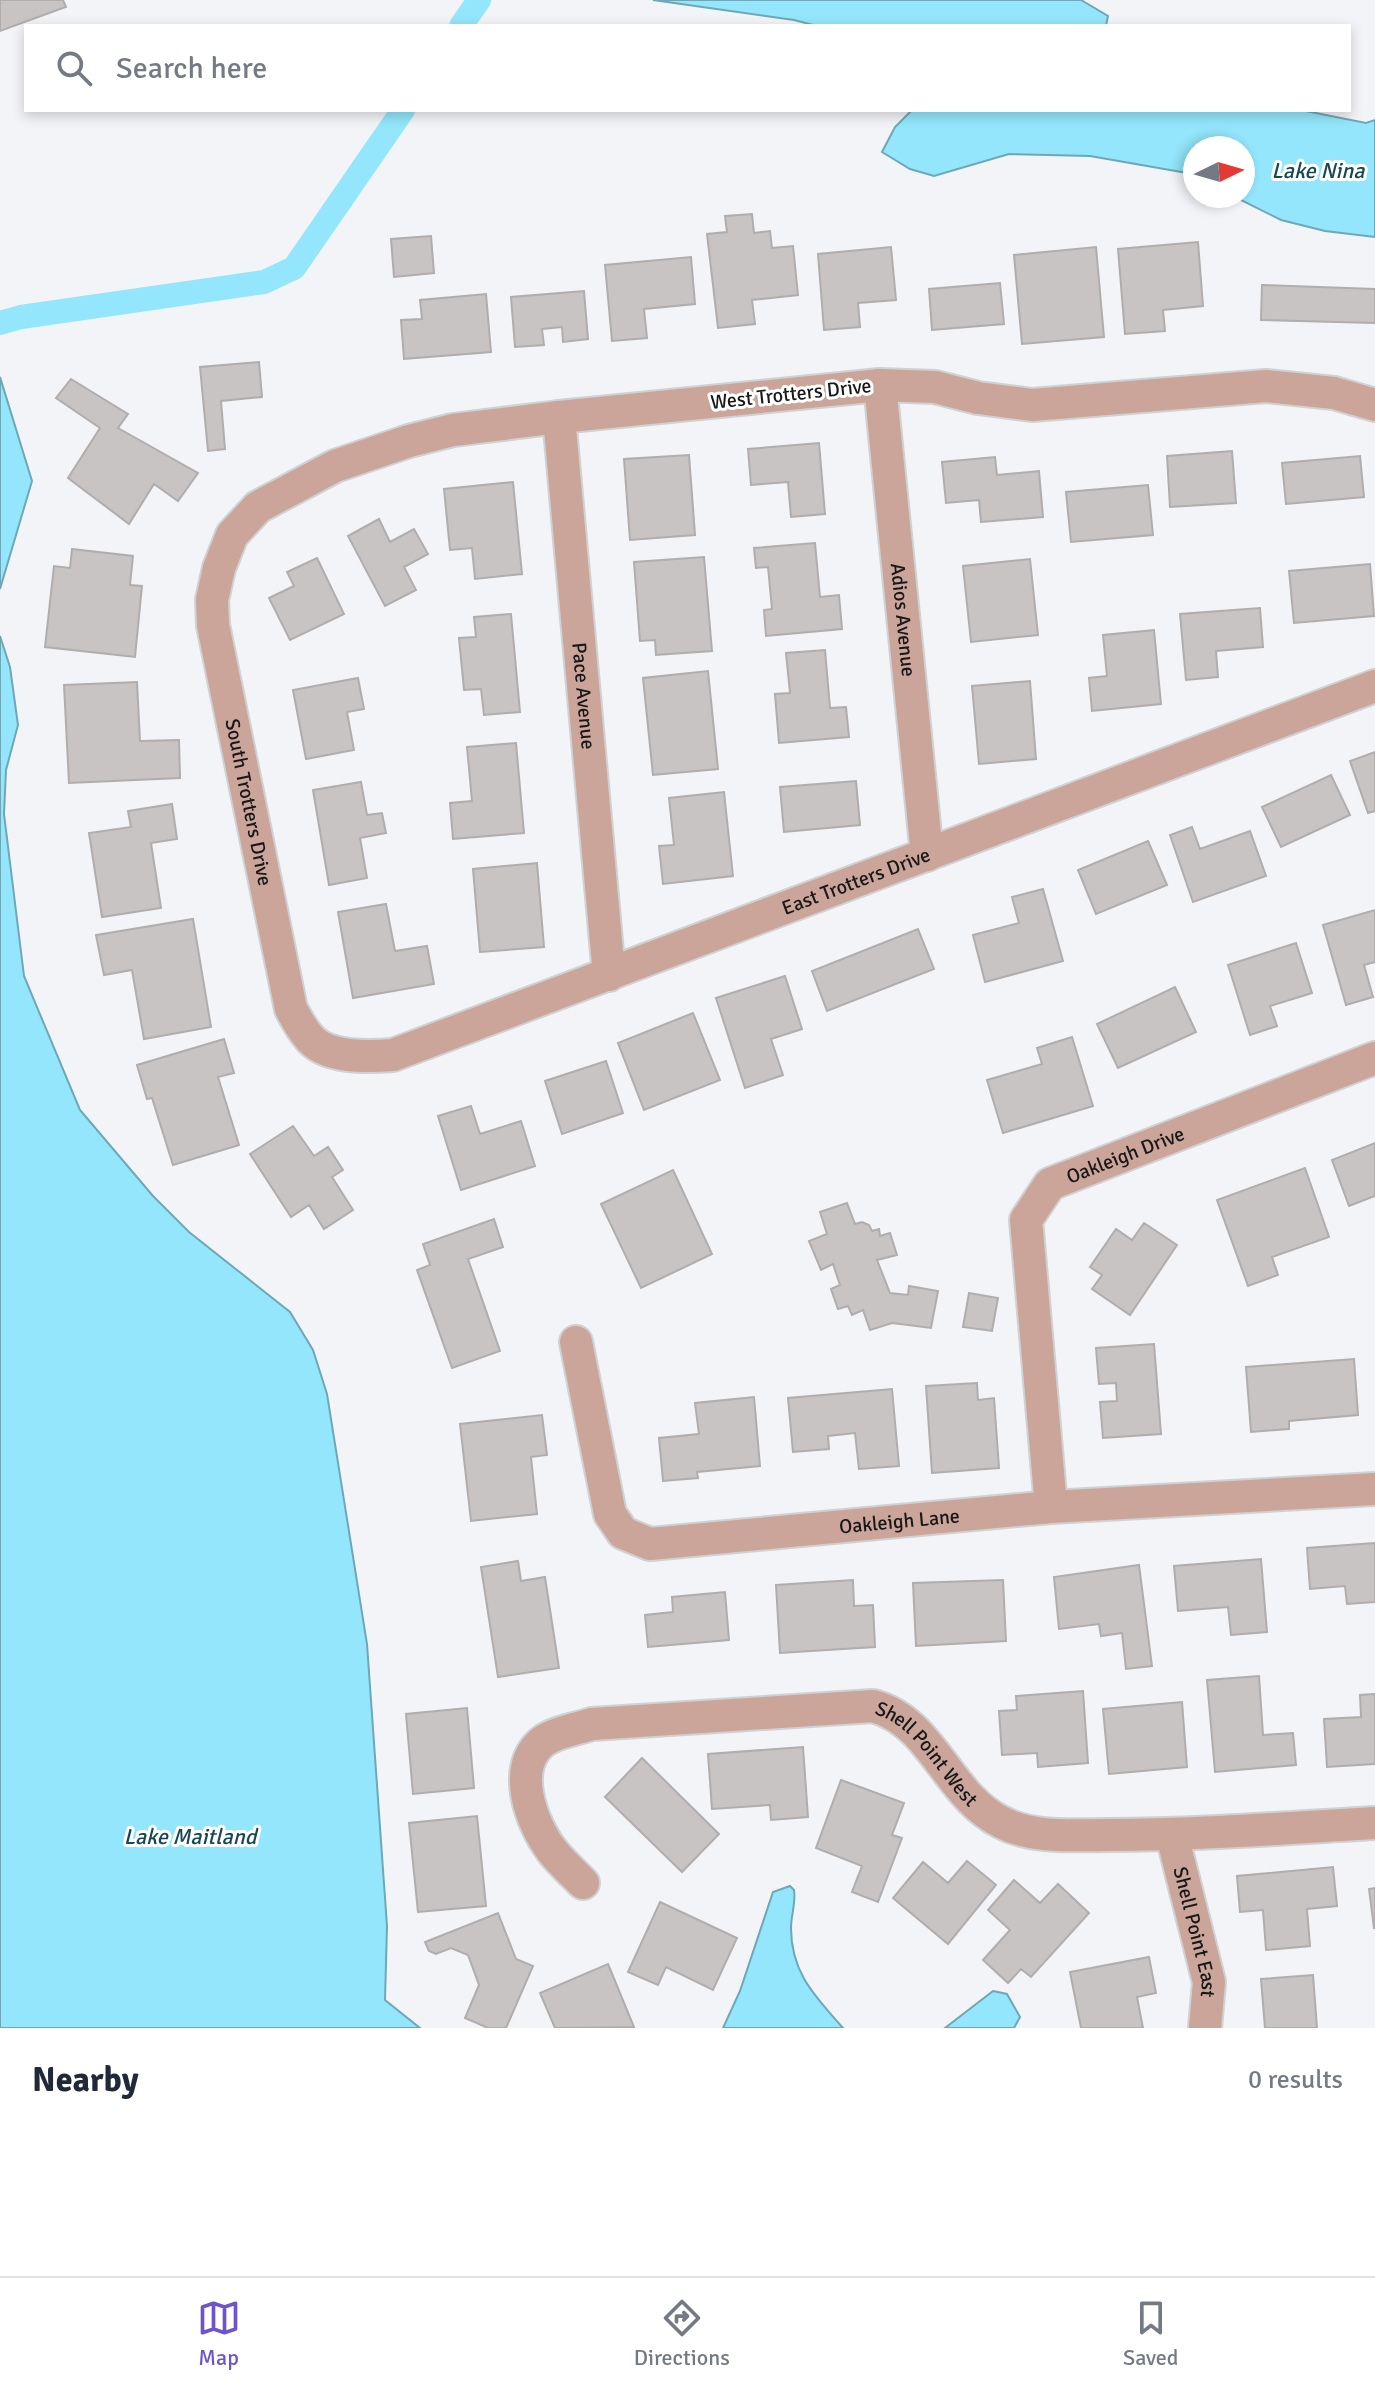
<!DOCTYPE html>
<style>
:root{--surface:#fff;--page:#f6f6f7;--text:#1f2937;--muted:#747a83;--line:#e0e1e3;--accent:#6d54cd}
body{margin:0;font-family:Signika,sans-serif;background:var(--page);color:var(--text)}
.compass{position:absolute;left:1183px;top:136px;width:72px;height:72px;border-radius:50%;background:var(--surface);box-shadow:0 4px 12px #0003;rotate:85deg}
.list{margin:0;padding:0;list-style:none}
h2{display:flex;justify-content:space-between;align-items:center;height:104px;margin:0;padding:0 32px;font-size:34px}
h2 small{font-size:26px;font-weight:400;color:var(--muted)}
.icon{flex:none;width:44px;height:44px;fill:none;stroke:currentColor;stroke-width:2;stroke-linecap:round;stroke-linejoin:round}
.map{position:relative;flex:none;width:1375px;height:2028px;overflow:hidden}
.search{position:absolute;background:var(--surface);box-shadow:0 4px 12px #0003;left:24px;right:24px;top:24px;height:88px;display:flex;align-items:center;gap:20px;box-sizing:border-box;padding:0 28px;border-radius:0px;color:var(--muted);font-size:30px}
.sheet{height:248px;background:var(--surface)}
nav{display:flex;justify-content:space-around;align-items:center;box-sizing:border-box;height:112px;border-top:2px solid var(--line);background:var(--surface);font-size:22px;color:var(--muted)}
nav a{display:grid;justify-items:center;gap:4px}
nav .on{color:var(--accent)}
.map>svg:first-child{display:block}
</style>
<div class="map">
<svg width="1375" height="2028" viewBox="0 0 1375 2028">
<rect width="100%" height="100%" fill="#f3f4f7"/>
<path fill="#93e6fb" stroke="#6ea8b7" stroke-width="2" d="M 653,0 L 1081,0 L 1108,16 L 1106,26 L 817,26 L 794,20 Z
M 912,110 L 1301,110 L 1366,123 L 1375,120 L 1375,237 L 1325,231 L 1281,220 L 1233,196 L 1243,196 L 1243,148 L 1195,148 L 1195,177 L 1187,173 L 1090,156 L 1009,154 L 934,176 L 910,169 L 882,152 L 895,127 Z
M 0,377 L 32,481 L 0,589 Z
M 0,636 L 10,667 L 18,725 L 6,770 L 4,814 L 24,976 L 80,1110 L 153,1196 L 189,1232 L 290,1312 L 313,1350 L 327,1394 L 367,1644 L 387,1926 L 385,2000 L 420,2028 L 0,2028 Z
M 790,1886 L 794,1890 C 796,1903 791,1915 791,1928 C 791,1973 815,1996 843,2028 L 723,2028 L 740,1991 L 773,1892 Z
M 993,1991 L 1007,1994 L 1020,2017 L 1014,2028 L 945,2028 Z"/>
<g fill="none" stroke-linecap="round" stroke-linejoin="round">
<path stroke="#93e6fb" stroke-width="24" d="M 461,26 L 479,0
M 0,323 L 21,317 L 264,282 L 294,268 L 403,110"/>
</g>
<path fill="#c7c4c3" stroke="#b0adac" stroke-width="2" d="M 0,0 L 63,0 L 66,7 L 0,31 Z
M 752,214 L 754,233 L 770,231 L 772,248 L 793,246 L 798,295 L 752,300 L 755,324 L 718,328 L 707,234 L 727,232 L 725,216 Z
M 431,236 L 434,273 L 394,277 L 391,239 Z
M 1198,242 L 1203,306 L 1163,310 L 1165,331 L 1125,334 L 1118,249 Z
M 891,247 L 896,300 L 858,303 L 860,327 L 824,330 L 818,254 Z
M 1096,247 L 1104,337 L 1022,344 L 1014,255 Z
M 691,257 L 695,304 L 644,309 L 647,338 L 612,341 L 605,265 Z
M 1000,283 L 1004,324 L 932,330 L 929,289 Z
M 1262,285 L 1375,289 L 1375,323 L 1261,320 Z
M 584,291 L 588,339 L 563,342 L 562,327 L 542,329 L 544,345 L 515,347 L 511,297 Z
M 486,294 L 491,352 L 404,359 L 401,320 L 422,319 L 420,300 Z
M 259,362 L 262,397 L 221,401 L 225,449 L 208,451 L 200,367 Z
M 71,379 L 128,414 L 118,428 L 198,473 L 178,501 L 154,484 L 129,524 L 68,478 L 100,428 L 56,398 Z
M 819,443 L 825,514 L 791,517 L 788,482 L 751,485 L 748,449 Z
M 1232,451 L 1236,503 L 1170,507 L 1167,456 Z
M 689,455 L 695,535 L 630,540 L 624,459 Z
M 1360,456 L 1364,497 L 1286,504 L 1282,463 Z
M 995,457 L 997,475 L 1039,471 L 1043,517 L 981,522 L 979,500 L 946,503 L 942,462 Z
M 513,482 L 522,574 L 475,579 L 472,548 L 450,550 L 444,489 Z
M 1148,485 L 1153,535 L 1071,542 L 1066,492 Z
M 379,519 L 390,542 L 414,529 L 428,554 L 404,567 L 416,590 L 385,606 L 348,536 Z
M 815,543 L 820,597 L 839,595 L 842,629 L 766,636 L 764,610 L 772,609 L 768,567 L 756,568 L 754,548 Z
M 72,549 L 133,556 L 130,585 L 142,586 L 135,657 L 45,647 L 54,566 L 70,568 Z
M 704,557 L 712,651 L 656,655 L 655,640 L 640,641 L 634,562 Z
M 317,558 L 344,614 L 290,640 L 269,598 L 294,586 L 287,572 Z
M 1030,559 L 1038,635 L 971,642 L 963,566 Z
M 1370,564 L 1374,616 L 1294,623 L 1289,571 Z
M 1260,608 L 1263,647 L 1216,651 L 1218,677 L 1186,680 L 1180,614 Z
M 511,614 L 520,712 L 484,715 L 481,689 L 464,690 L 459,638 L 476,637 L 474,617 Z
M 1154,630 L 1161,704 L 1092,711 L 1089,678 L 1107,676 L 1103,635 Z
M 825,650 L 830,708 L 846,707 L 849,737 L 779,743 L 775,694 L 790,693 L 786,653 Z
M 708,671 L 718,769 L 653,775 L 643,678 Z
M 358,678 L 364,709 L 347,712 L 354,750 L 306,759 L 293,690 Z
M 1030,681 L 1036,759 L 979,764 L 972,686 Z
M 137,682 L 140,741 L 179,740 L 180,778 L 69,783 L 64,685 Z
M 516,743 L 524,833 L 453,839 L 450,803 L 472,801 L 467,747 Z
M 1375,752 L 1375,811 L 1368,813 L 1350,761 Z
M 1331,775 L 1350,815 L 1281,847 L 1262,807 Z
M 856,781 L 860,825 L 784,832 L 780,787 Z
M 361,782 L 367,815 L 382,813 L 386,833 L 360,838 L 367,878 L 329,885 L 313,790 Z
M 724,792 L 733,876 L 663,884 L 659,846 L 674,845 L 669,798 Z
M 172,804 L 177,839 L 151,843 L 161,908 L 102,917 L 89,833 L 131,827 L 128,811 Z
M 1192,827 L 1200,849 L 1250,831 L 1266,876 L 1193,902 L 1170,835 Z
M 1148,841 L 1167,885 L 1096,914 L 1078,870 Z
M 537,863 L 544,947 L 480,952 L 473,869 Z
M 1043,889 L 1063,961 L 985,982 L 973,935 L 1019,923 L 1012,897 Z
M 386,904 L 395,951 L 427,946 L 434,984 L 353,998 L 338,912 Z
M 1375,910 L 1375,962 L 1364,965 L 1373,997 L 1346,1005 L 1323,925 Z
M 193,919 L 211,1027 L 144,1039 L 132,970 L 104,975 L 96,935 Z
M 918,929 L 934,969 L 827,1011 L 812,971 Z
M 1296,943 L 1312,993 L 1270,1006 L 1277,1026 L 1250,1035 L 1228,965 Z
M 785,976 L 802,1029 L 771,1039 L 783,1075 L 745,1088 L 716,998 Z
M 1175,987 L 1196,1032 L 1118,1068 L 1097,1024 Z
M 693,1013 L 720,1080 L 644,1110 L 618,1043 Z
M 1072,1037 L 1093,1106 L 1003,1133 L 987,1080 L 1042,1064 L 1037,1048 Z
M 224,1039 L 234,1073 L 218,1077 L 239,1145 L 173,1165 L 152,1098 L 147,1099 L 137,1065 Z
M 606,1061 L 623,1113 L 562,1134 L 545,1081 Z
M 471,1106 L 480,1134 L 521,1121 L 535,1166 L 461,1190 L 438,1116 Z
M 293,1126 L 314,1156 L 328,1147 L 343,1170 L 332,1177 L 353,1210 L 324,1229 L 309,1205 L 291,1217 L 250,1154 Z
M 1375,1143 L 1375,1196 L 1349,1206 L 1332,1160 Z
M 1305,1168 L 1329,1237 L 1272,1257 L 1278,1275 L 1248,1286 L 1217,1200 Z
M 673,1170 L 712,1254 L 641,1288 L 601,1204 Z
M 847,1203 L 855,1224 L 862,1222 L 869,1225 L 872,1231 L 879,1229 L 880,1236 L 890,1233 L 897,1255 L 877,1260 L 890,1293 L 908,1295 L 909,1286 L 938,1291 L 931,1328 L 892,1323 L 870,1330 L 863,1310 L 852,1315 L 848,1306 L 838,1309 L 831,1289 L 840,1285 L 833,1264 L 821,1270 L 809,1241 L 827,1234 L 820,1212 Z
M 494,1219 L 503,1247 L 468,1259 L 500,1351 L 452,1368 L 417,1270 L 430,1265 L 423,1244 Z
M 1144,1223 L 1177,1245 L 1130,1315 L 1092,1289 L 1102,1275 L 1090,1267 L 1116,1229 L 1132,1240 Z
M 969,1293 L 998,1298 L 992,1331 L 963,1327 Z
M 1154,1344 L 1161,1434 L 1103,1438 L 1100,1402 L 1117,1401 L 1116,1383 L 1099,1384 L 1096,1348 Z
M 1354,1359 L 1358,1415 L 1289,1421 L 1289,1429 L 1251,1432 L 1246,1367 Z
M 977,1383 L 978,1400 L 994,1398 L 999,1468 L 932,1473 L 926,1386 Z
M 892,1389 L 899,1466 L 859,1469 L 855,1433 L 828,1436 L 829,1449 L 793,1452 L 788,1398 Z
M 754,1397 L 760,1466 L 697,1472 L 698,1478 L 663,1481 L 659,1438 L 699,1434 L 695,1403 Z
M 542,1415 L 547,1455 L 531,1457 L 537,1514 L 471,1521 L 460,1424 Z
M 1375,1543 L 1375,1602 L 1347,1604 L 1345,1586 L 1310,1589 L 1307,1548 Z
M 1261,1559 L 1267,1632 L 1231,1635 L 1228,1607 L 1178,1611 L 1174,1566 Z
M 518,1561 L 521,1581 L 545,1577 L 559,1668 L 498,1677 L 481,1567 Z
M 1139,1565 L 1152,1666 L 1126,1669 L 1122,1633 L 1101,1636 L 1099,1624 L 1059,1629 L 1054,1577 Z
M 853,1580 L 854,1606 L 873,1605 L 875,1647 L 780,1653 L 776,1585 Z
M 1003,1580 L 1006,1641 L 916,1646 L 913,1583 Z
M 725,1592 L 729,1640 L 648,1647 L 645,1615 L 673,1612 L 672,1597 Z
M 1259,1676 L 1263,1735 L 1293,1733 L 1296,1765 L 1215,1772 L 1207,1680 Z
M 1083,1691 L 1088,1763 L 1038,1767 L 1037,1753 L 1002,1755 L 999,1711 L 1017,1710 L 1016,1696 Z
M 1375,1694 L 1375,1764 L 1327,1767 L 1324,1719 L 1361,1717 L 1360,1695 Z
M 1182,1702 L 1187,1767 L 1109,1774 L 1103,1709 Z
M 467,1708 L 474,1788 L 413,1794 L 406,1714 Z
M 803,1747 L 808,1817 L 771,1820 L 770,1805 L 712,1809 L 708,1754 Z
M 642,1758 L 719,1834 L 682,1872 L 605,1797 Z
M 841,1780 L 904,1803 L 892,1835 L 902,1838 L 878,1902 L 852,1892 L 862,1866 L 816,1848 Z
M 477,1816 L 486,1906 L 418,1912 L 409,1823 Z
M 967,1861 L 996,1885 L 948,1944 L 893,1898 L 923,1862 L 948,1883 Z
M 1333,1867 L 1337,1906 L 1307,1909 L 1310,1946 L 1266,1950 L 1263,1910 L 1240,1912 L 1237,1876 Z
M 1014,1880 L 1040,1903 L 1058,1884 L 1089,1913 L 1031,1977 L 1021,1969 L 1008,1983 L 983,1960 L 1010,1930 L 988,1910 Z
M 1375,1888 L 1375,1928 L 1374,1928 L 1369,1889 Z
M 660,1902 L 737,1938 L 713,1990 L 666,1967 L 658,1985 L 628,1972 Z
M 498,1913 L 516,1959 L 533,1966 L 506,2028 L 488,2028 L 465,2018 L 479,1985 L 468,1955 L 451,1948 L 436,1954 L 429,1951 L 425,1942 Z
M 1149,1957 L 1156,1993 L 1137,1997 L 1143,2028 L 1081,2028 L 1070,1972 Z
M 608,1964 L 634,2027 L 555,2028 L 540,1993 Z
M 1313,1975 L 1317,2028 L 1265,2028 L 1261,1979 Z"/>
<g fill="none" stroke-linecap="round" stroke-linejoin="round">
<g stroke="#d0d1d3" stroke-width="36">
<g id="minor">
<path id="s1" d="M 880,385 L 927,855"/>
<path id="s2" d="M 1375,405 L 1334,393 L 1266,386 L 1032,405 L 978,398 L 935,387 L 880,385 L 559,417 L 453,430 L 409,441 L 335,466 L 258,507 L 232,535 L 219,568 L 212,600 L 213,625 L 291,1009 C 296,1018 301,1028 308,1036 C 325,1059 367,1057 393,1055 L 1375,686"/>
<path id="s3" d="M 559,417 L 609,975"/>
<path id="s4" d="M 576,1342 L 610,1514 L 623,1533 L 650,1544 L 1051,1507 L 1375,1489"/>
<path id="s5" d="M 1051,1507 L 1026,1220 L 1050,1184 L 1375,1058"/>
<path id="s6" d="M 1172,1835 L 1209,1982 L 1205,2028"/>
<path id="s7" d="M 583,1883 C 573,1873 562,1863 553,1852 C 531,1824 509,1765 545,1740 C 559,1731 577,1729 592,1724 L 873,1706 C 933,1722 947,1795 1001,1822 C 1033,1839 1073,1835 1108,1835 C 1197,1835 1286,1828 1375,1823"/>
</g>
</g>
<use href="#minor" stroke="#cba599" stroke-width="32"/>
</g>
<g text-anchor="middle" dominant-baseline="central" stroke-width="6" stroke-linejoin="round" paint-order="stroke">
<g font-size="20" fill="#181819" stroke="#fff">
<text transform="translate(791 394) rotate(-6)">West Trotters Drive</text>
<text stroke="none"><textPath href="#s1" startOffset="236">Adios Avenue</textPath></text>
<text stroke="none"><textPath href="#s3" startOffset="280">Pace Avenue</textPath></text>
<text stroke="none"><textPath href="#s2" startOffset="1452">South Trotters Drive</textPath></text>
<text stroke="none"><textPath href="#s2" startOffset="2280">East Trotters Drive</textPath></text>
<text stroke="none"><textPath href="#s5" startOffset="412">Oakleigh Drive</textPath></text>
<text stroke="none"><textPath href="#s4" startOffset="478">Oakleigh Lane</textPath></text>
<text stroke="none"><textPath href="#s7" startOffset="572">Shell Point West</textPath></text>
<text stroke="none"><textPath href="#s6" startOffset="100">Shell Point East</textPath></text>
</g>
<g font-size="22" font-style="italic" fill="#174854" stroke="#fff">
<text x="1318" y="170">Lake Nina</text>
<text x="190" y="1836">Lake Maitland</text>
</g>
</g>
</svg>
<svg class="compass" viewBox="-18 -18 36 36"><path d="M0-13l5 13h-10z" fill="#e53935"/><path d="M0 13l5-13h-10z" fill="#747a83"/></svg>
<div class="search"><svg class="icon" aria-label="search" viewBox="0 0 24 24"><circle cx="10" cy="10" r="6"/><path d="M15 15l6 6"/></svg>Search here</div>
</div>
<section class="sheet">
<h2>Nearby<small>0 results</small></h2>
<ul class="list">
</ul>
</section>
<nav>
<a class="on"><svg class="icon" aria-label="map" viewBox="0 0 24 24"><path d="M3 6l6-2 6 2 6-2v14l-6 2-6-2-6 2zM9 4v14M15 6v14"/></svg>Map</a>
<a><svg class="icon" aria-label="directions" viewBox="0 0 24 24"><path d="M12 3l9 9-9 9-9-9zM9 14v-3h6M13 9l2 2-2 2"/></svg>Directions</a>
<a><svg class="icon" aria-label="saved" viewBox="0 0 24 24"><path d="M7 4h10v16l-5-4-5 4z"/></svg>Saved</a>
</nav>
